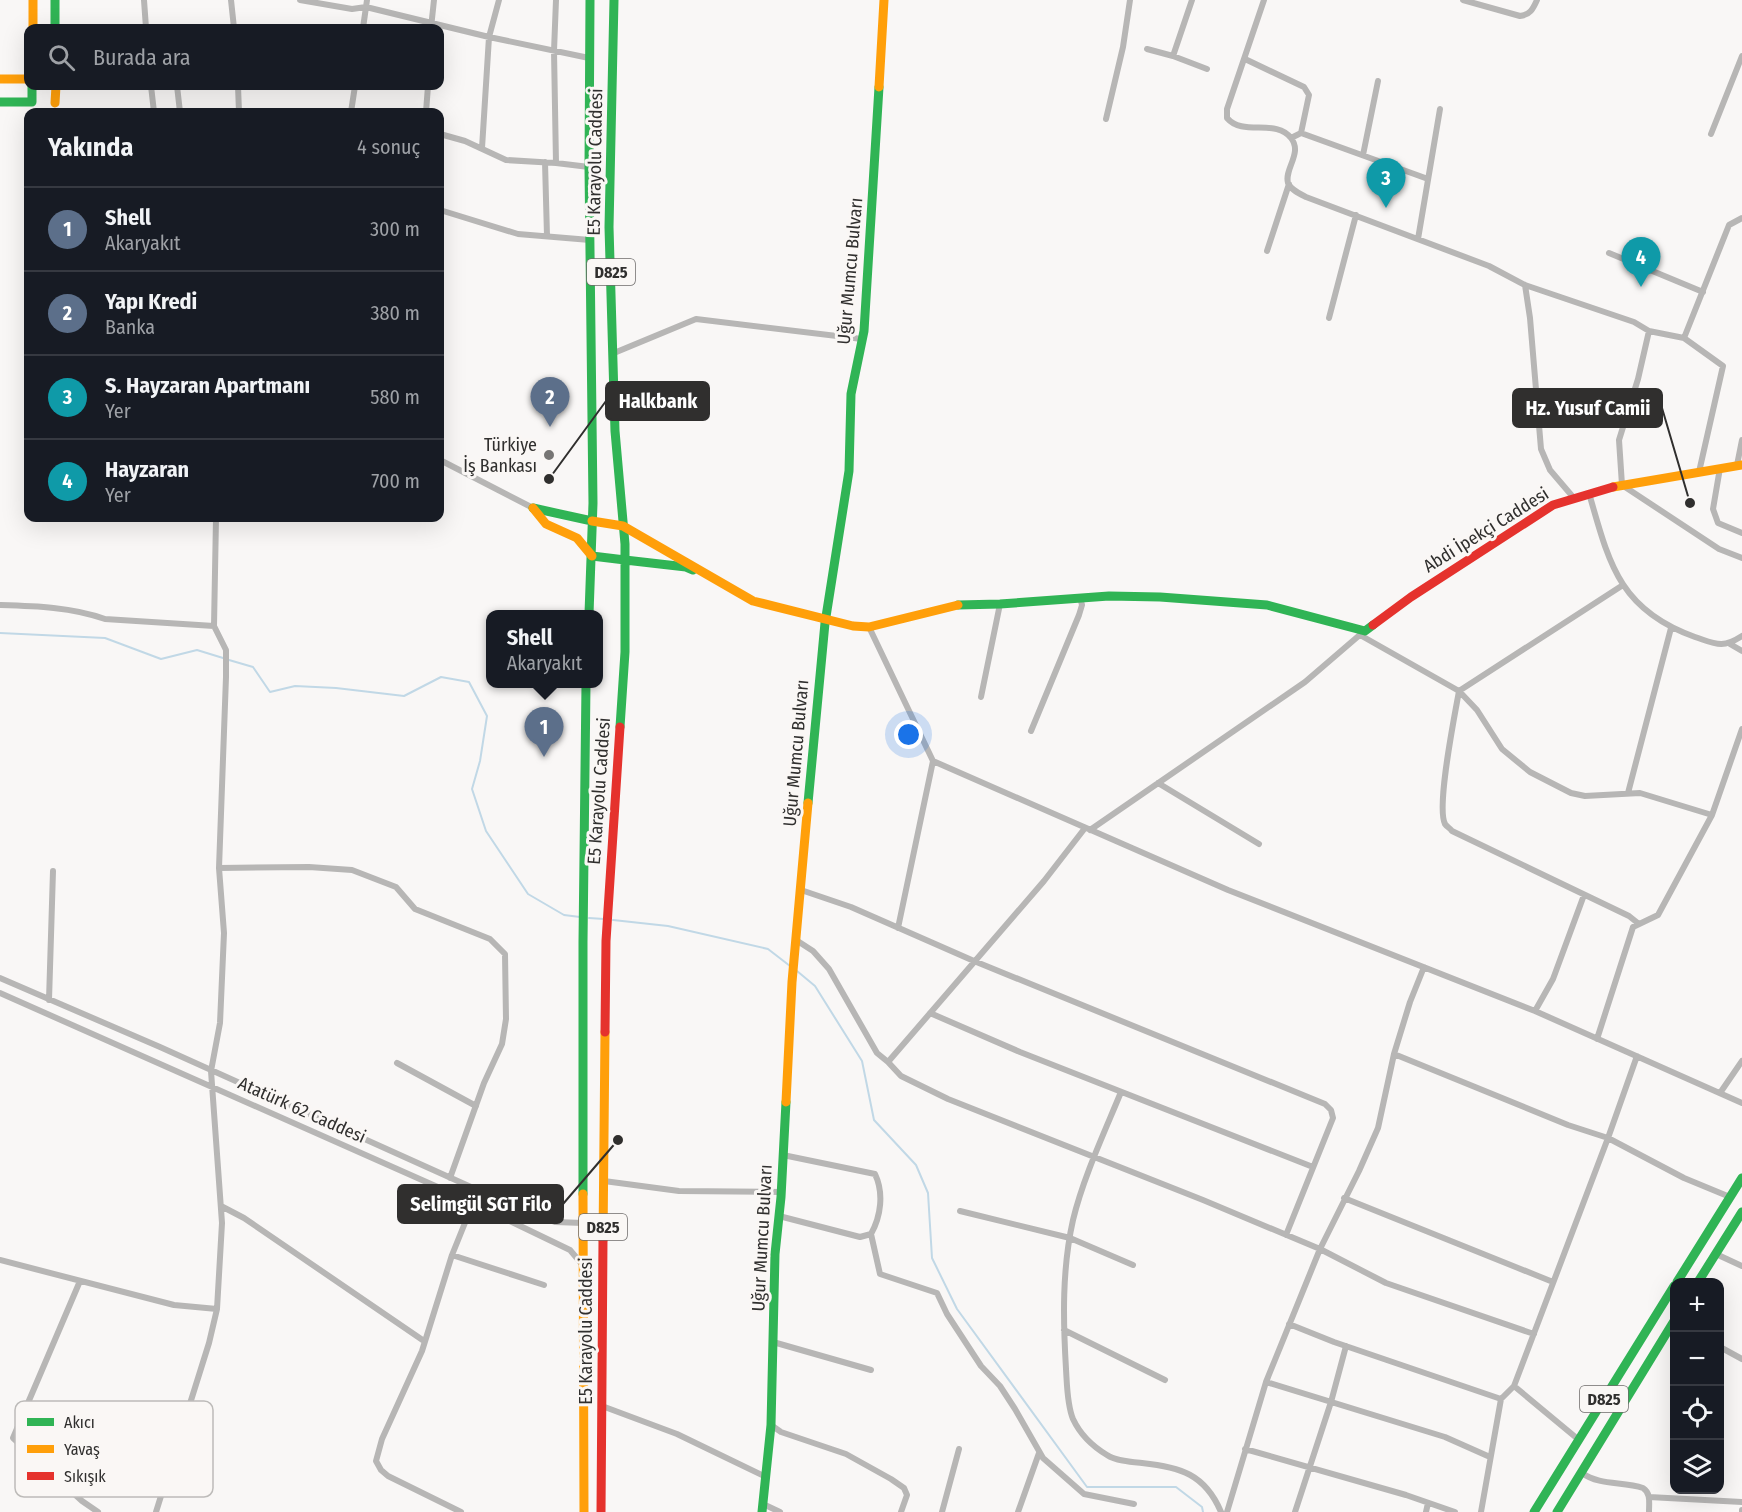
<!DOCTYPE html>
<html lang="tr">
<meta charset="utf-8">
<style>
:root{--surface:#171b24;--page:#20242c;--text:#f1f3f6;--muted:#9ea1a6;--line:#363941;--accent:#d93025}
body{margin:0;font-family:"Fira Sans Condensed",sans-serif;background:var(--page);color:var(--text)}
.controls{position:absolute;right:18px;bottom:18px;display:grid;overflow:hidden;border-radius:12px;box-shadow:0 6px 24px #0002}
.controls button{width:54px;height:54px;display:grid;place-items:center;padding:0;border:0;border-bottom:2px solid var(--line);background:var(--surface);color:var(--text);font:30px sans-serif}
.you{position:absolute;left:909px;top:735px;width:21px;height:21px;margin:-15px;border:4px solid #fff;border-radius:50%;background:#1a73e8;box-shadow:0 0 0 9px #1a73e833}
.badge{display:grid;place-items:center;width:39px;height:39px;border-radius:50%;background:var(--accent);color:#fff;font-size:20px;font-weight:700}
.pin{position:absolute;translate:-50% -50px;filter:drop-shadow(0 2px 3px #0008)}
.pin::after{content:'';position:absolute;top:32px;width:21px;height:18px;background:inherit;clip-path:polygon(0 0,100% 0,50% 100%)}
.popup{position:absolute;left:486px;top:610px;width:117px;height:78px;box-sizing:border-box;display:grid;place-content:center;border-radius:12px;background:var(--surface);filter:drop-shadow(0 2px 4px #0005);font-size:20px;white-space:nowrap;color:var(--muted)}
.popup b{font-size:22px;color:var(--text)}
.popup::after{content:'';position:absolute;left:50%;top:100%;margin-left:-12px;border:12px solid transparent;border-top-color:var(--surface)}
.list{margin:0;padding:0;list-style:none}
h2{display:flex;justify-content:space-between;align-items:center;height:78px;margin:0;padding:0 24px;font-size:26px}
h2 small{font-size:20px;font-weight:400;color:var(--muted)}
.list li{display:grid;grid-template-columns:39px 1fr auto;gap:18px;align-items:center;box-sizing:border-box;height:84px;padding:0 24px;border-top:2px solid var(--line)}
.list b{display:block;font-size:22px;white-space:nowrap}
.list p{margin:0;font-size:20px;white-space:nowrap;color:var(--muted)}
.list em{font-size:20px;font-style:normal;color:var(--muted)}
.icon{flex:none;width:33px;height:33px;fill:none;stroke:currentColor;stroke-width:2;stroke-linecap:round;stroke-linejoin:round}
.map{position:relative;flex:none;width:1742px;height:1512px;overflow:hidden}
.search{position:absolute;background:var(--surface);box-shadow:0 6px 24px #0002;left:24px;top:24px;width:420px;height:66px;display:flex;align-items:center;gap:15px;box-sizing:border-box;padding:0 21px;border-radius:12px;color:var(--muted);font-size:22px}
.panel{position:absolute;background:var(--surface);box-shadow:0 6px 24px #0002;left:24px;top:108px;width:420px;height:414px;border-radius:12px}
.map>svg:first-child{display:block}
</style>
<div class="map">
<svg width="1742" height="1512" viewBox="0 0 1742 1512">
<rect width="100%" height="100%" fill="#f9f7f6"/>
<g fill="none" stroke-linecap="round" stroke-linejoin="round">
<path stroke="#c1d8e6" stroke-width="2" d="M 0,633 L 105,638 L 161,659 L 197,650 L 223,658
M 229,660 L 253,667 L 270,692 L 295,686 L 336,688 L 404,696 L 441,677 L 469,682 L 487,716 L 480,761 L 472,789 L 486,831 L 528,894 L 564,915 L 580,917
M 589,918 L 604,919
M 613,920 L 668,926 L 768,949 L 790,966
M 797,971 L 815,986 L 862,1061 L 874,1120 L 916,1165 L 928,1193 L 932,1258 L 957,1309 L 1087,1487 L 1176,1487 L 1202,1507 L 1203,1512"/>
<path stroke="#b7b6b5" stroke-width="6" d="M 144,0 L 146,28
M 231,0 L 234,28
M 300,0 L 352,9 L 366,7 L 489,37 L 589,58
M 1264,0 L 1227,109 L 1227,118 C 1243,137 1276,118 1291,138 C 1303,153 1284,169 1288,183 C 1291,190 1300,194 1306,197 L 1489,266 L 1525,285 L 1530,318 L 1541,449 L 1550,470 L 1573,497
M 1463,0 L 1520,16 C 1530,15 1533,9 1537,0
M 363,28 L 367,0
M 431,28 L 434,0
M 1147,49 L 1173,56 L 1207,69
M 1173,56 L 1192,0
M 1245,59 L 1304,87 L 1309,95 L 1301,133
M 151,86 L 154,112
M 177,86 L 180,112
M 238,86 L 239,112
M 351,112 L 355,86
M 426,112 L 428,86
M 1106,119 L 1123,47 L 1130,0
M 440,134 L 465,141 L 506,160 L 556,163 L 589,167
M 1711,134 L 1742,56
M 1291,138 L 1301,133 L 1428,179
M 482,148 L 489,37 L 499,0
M 1363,155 L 1378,81
M 545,162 L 547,236
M 556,163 L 554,51 L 556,0
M 440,210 L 518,234 L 590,240
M 1418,239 L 1440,109
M 1267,251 L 1289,184
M 1609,253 L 1703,292
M 1525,285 L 1634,322 L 1649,331 L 1684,338 L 1723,366 L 1699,472
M 1329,318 L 1356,215
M 1649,331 L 1638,379 L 1619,440 L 1622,485 L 1719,549 L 1742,558
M 1684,338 L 1729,225 L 1742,218
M 614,353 L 696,319 L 862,339
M 440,460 L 533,508
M 1737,465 L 1742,440
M 1720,468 L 1713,509 L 1718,523 L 1742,533
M 1589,493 C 1609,563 1619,610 1695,637 C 1716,644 1722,649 1742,636
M 1623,585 L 1459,691 C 1455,714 1436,807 1445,824 C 1447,827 1450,828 1452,831 L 1629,916 L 1639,924
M 0,605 C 35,606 72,607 105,619 L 214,626
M 869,627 L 933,761 L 1228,890 L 1535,1011 L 1742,1103
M 1360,635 L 1459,691 L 1477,710 L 1502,749 L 1530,772 L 1571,793 L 1585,796 L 1640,793 L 1712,815 L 1658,915 L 1633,927 L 1597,1039
M 1730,644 L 1742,651
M 981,697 L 1000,604
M 1031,731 L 1079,615 L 1082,605 L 1080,597
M 1158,783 L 1259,844
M 1628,793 L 1671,628
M 1712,815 L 1742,729
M 1090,830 L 1305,682 L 1362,633
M 219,868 L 309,867 L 352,870 L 396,887 L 415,909 L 490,939 L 505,954 L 506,1019 L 502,1044 L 484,1083 L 450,1178
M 801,890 L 851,907 L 974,961 L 1325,1104 L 1331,1110 L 1333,1118 L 1286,1235
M 898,928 L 933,761
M 796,940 L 813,951 L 829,969 L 877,1053 L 888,1062 L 901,1076 L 948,1099 L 1203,1200 L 1320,1249 L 1386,1283 L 1534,1334
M 0,978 L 160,1047 L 511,1205 L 555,1222 L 583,1223
M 0,993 L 458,1196 L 570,1250 L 581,1263
M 49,1000 L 53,871
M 1535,1011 L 1553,979 L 1584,895
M 930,1013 L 1020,1052 L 1313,1167
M 1394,1054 L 1568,1125 L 1608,1138 L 1684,1178 L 1730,1197
M 888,1062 L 1044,881 L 1085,828
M 397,1063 L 476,1106
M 1121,1092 C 1105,1131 1083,1178 1073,1220 C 1062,1269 1063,1319 1066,1369 C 1067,1384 1067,1405 1073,1419 C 1080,1434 1092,1446 1107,1455 C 1116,1461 1131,1462 1142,1463 C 1180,1467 1205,1474 1221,1512
M 1720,1093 L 1742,1061
M 604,1181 L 679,1191 L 781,1192
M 1344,1198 L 1553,1282
M 221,1206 L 244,1218 L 424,1341
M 960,1211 L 1070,1238 L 1133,1265
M 779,1216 L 860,1237 L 871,1234 C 881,1216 884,1193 875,1174 L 783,1155
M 871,1234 L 880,1274 L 937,1293 L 947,1314 L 981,1366 L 1000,1386 L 1015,1409 L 1043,1458 L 1084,1494 L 1134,1504
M 1716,1254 L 1742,1266
M 452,1255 L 544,1285
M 0,1260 L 174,1305 L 217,1309
M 80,1281 L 13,1438 L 82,1501 L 98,1512
M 1289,1324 L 1334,1342 L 1501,1399
M 1064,1330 L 1165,1380
M 773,1342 L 871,1370
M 1720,1347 L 1742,1359
M 1266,1382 L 1445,1437 L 1490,1457
M 602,1406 L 677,1434 L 766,1477
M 771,1425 L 781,1432 L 846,1454 L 891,1479 L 904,1488 L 907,1495 L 901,1512
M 1579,1440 L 1514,1386 L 1608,1138 L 1637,1056
M 1245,1449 L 1406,1495 L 1455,1512
M 1582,1473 C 1600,1486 1623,1481 1643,1488 C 1651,1493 1649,1503 1649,1512
M 1649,1497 L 1742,1502
M 763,1504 L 780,1512
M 156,1512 L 209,1343 L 217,1309 L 222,1223 L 211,1071 L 220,1023 L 224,933 L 219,868 L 226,677 L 226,650 L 214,626 L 216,518
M 461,1512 L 388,1476 L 381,1470 L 376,1461 L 382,1439 L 422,1351 L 452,1255 L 473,1203
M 942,1512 L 959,1449
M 1018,1512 L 1039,1453
M 1227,1512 L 1266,1382 L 1320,1249 L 1359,1171 L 1378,1128 L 1394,1054 L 1410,1002 L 1424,967
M 1295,1512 L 1331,1402 L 1346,1346
M 1426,1512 L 1428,1503
M 1481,1512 L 1501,1399 L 1514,1386
M 1742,1512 L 1742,1510"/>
<path stroke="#30b455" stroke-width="9" d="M 55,0 L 55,28
M 614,0 L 609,227 L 615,431 L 625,544 L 625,652 L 620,727
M 0,102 L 32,102 L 32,86
M 533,508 L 592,521
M 592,556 L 625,560
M 625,560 L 686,567 L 693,570
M 958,605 L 1000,604 L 1109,596 L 1160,597 L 1267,605 L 1365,631 L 1373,625
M 589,614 L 593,503 L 589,167 L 590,0
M 808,803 L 825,623 L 849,471 L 851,394 L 864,331 L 879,87
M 583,1194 L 583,942 L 586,684
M 1677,1282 L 1742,1178
M 1698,1282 L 1742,1212
M 762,1512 L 771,1425 L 775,1254 L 781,1197 L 786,1102
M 1534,1512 L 1674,1286
M 1557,1512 L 1674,1321"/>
<path stroke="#ff9f0a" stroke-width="9" d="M 33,0 L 33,28
M 0,79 L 28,79
M 879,87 L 884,0
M 55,103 L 56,86
M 1613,487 L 1742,465
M 533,508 L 546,524 L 577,538 L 592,556
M 592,521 L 623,526
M 623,526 L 753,601 L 853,626 L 869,627 L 958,605
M 786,1102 L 792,982 L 808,803
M 583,1194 L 584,1512
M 603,1240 L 605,1032"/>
<path stroke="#e5322d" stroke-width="9" d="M 1373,625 L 1411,597 L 1553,505 L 1613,487
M 605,1032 L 606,941 L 620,727
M 601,1512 L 603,1240"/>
</g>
<circle fill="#767574" stroke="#faf7f5" stroke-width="2" cx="549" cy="455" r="6"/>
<g text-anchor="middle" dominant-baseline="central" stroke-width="6" stroke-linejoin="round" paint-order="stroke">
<g fill="#faf7f5" stroke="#6d6b6a" stroke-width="1.5">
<rect x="587" y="259" width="48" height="26" rx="4.5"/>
<rect x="579" y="1214" width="48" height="26" rx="4.5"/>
<rect x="1580" y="1386" width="48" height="26" rx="4.5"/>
</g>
<g font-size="16" font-weight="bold" fill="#302f2e">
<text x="611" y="272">D825</text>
<text x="603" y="1227">D825</text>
<text x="1604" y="1399">D825</text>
</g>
<g font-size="18" fill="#302f2e" stroke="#faf7f5">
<text transform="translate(595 162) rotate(-89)">E5 Karayolu Caddesi</text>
<text transform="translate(850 271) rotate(-85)">Uğur Mumcu Bulvarı</text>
<text transform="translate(1486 530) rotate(-32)">Abdi İpekçi Caddesi</text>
<text transform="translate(796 753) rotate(-85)">Uğur Mumcu Bulvarı</text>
<text transform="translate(599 791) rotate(-86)">E5 Karayolu Caddesi</text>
<text transform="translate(302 1110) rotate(24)">Atatürk 62 Caddesi</text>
<text transform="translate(762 1238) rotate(-87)">Uğur Mumcu Bulvarı</text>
<text transform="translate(586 1331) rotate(-90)">E5 Karayolu Caddesi</text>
</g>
<g font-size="18" fill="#302f2e" stroke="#faf7f5" text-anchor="end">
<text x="537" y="445">Türkiye<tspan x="537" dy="21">İş Bankası</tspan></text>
</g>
</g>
<rect x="15" y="1401" width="198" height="96" rx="9" fill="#faf7f5" stroke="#bdbbb9" stroke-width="1.5"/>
<rect x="27" y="1418" width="27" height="8" fill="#30b455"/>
<rect x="27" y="1445" width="27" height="8" fill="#ff9f0a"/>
<rect x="27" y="1472" width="27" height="8" fill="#e5322d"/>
<g font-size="16" fill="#302f2e">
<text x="64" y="1428">Akıcı</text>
<text x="64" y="1455">Yavaş</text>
<text x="64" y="1482">Sıkışık</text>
</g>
<path fill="none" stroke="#302f2e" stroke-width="2" d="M549 479L606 401M1690 503L1662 408M618 1140L563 1204"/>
<g fill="#302f2e" stroke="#faf7f5" stroke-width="2">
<circle cx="549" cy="479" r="6"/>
<circle cx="1690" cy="503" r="6"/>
<circle cx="618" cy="1140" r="6"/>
</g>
<g fill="#302f2e" stroke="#302f2e" stroke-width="2">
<rect x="606" y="382" width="103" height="38" rx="6"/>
<rect x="1513" y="389" width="149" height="38" rx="6"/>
<rect x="398" y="1185" width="165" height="38" rx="6"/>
</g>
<g font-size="20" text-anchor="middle" font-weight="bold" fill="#fff">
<text x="658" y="408">Halkbank</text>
<text x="1588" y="415">Hz. Yusuf Camii</text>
<text x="481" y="1211">Selimgül SGT Filo</text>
</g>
</svg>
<div class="controls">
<button>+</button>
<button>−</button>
<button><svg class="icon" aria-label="locate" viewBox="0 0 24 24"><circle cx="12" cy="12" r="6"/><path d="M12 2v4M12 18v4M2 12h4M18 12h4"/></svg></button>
<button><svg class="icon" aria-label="layers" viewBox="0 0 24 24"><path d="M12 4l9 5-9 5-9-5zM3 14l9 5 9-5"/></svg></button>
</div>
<div class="you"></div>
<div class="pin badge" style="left:544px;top:757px;background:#5c6f8a">1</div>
<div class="popup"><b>Shell</b>Akaryakıt</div>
<div class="pin badge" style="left:550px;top:427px;background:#5c6f8a">2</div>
<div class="pin badge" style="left:1386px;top:208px;background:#0f9aa8">3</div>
<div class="pin badge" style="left:1641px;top:287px;background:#0f9aa8">4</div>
<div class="search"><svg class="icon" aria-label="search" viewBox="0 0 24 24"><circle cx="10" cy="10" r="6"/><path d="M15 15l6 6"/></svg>Burada ara</div>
<section class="panel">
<h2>Yakında<small>4 sonuç</small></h2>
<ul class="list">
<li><span class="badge" style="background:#5c6f8a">1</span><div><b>Shell</b><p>Akaryakıt</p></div><em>300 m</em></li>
<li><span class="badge" style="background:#5c6f8a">2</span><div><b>Yapı Kredi</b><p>Banka</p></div><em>380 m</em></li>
<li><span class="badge" style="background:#0f9aa8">3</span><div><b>S. Hayzaran Apartmanı</b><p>Yer</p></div><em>580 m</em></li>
<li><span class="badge" style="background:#0f9aa8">4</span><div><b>Hayzaran</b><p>Yer</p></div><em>700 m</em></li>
</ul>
</section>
</div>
